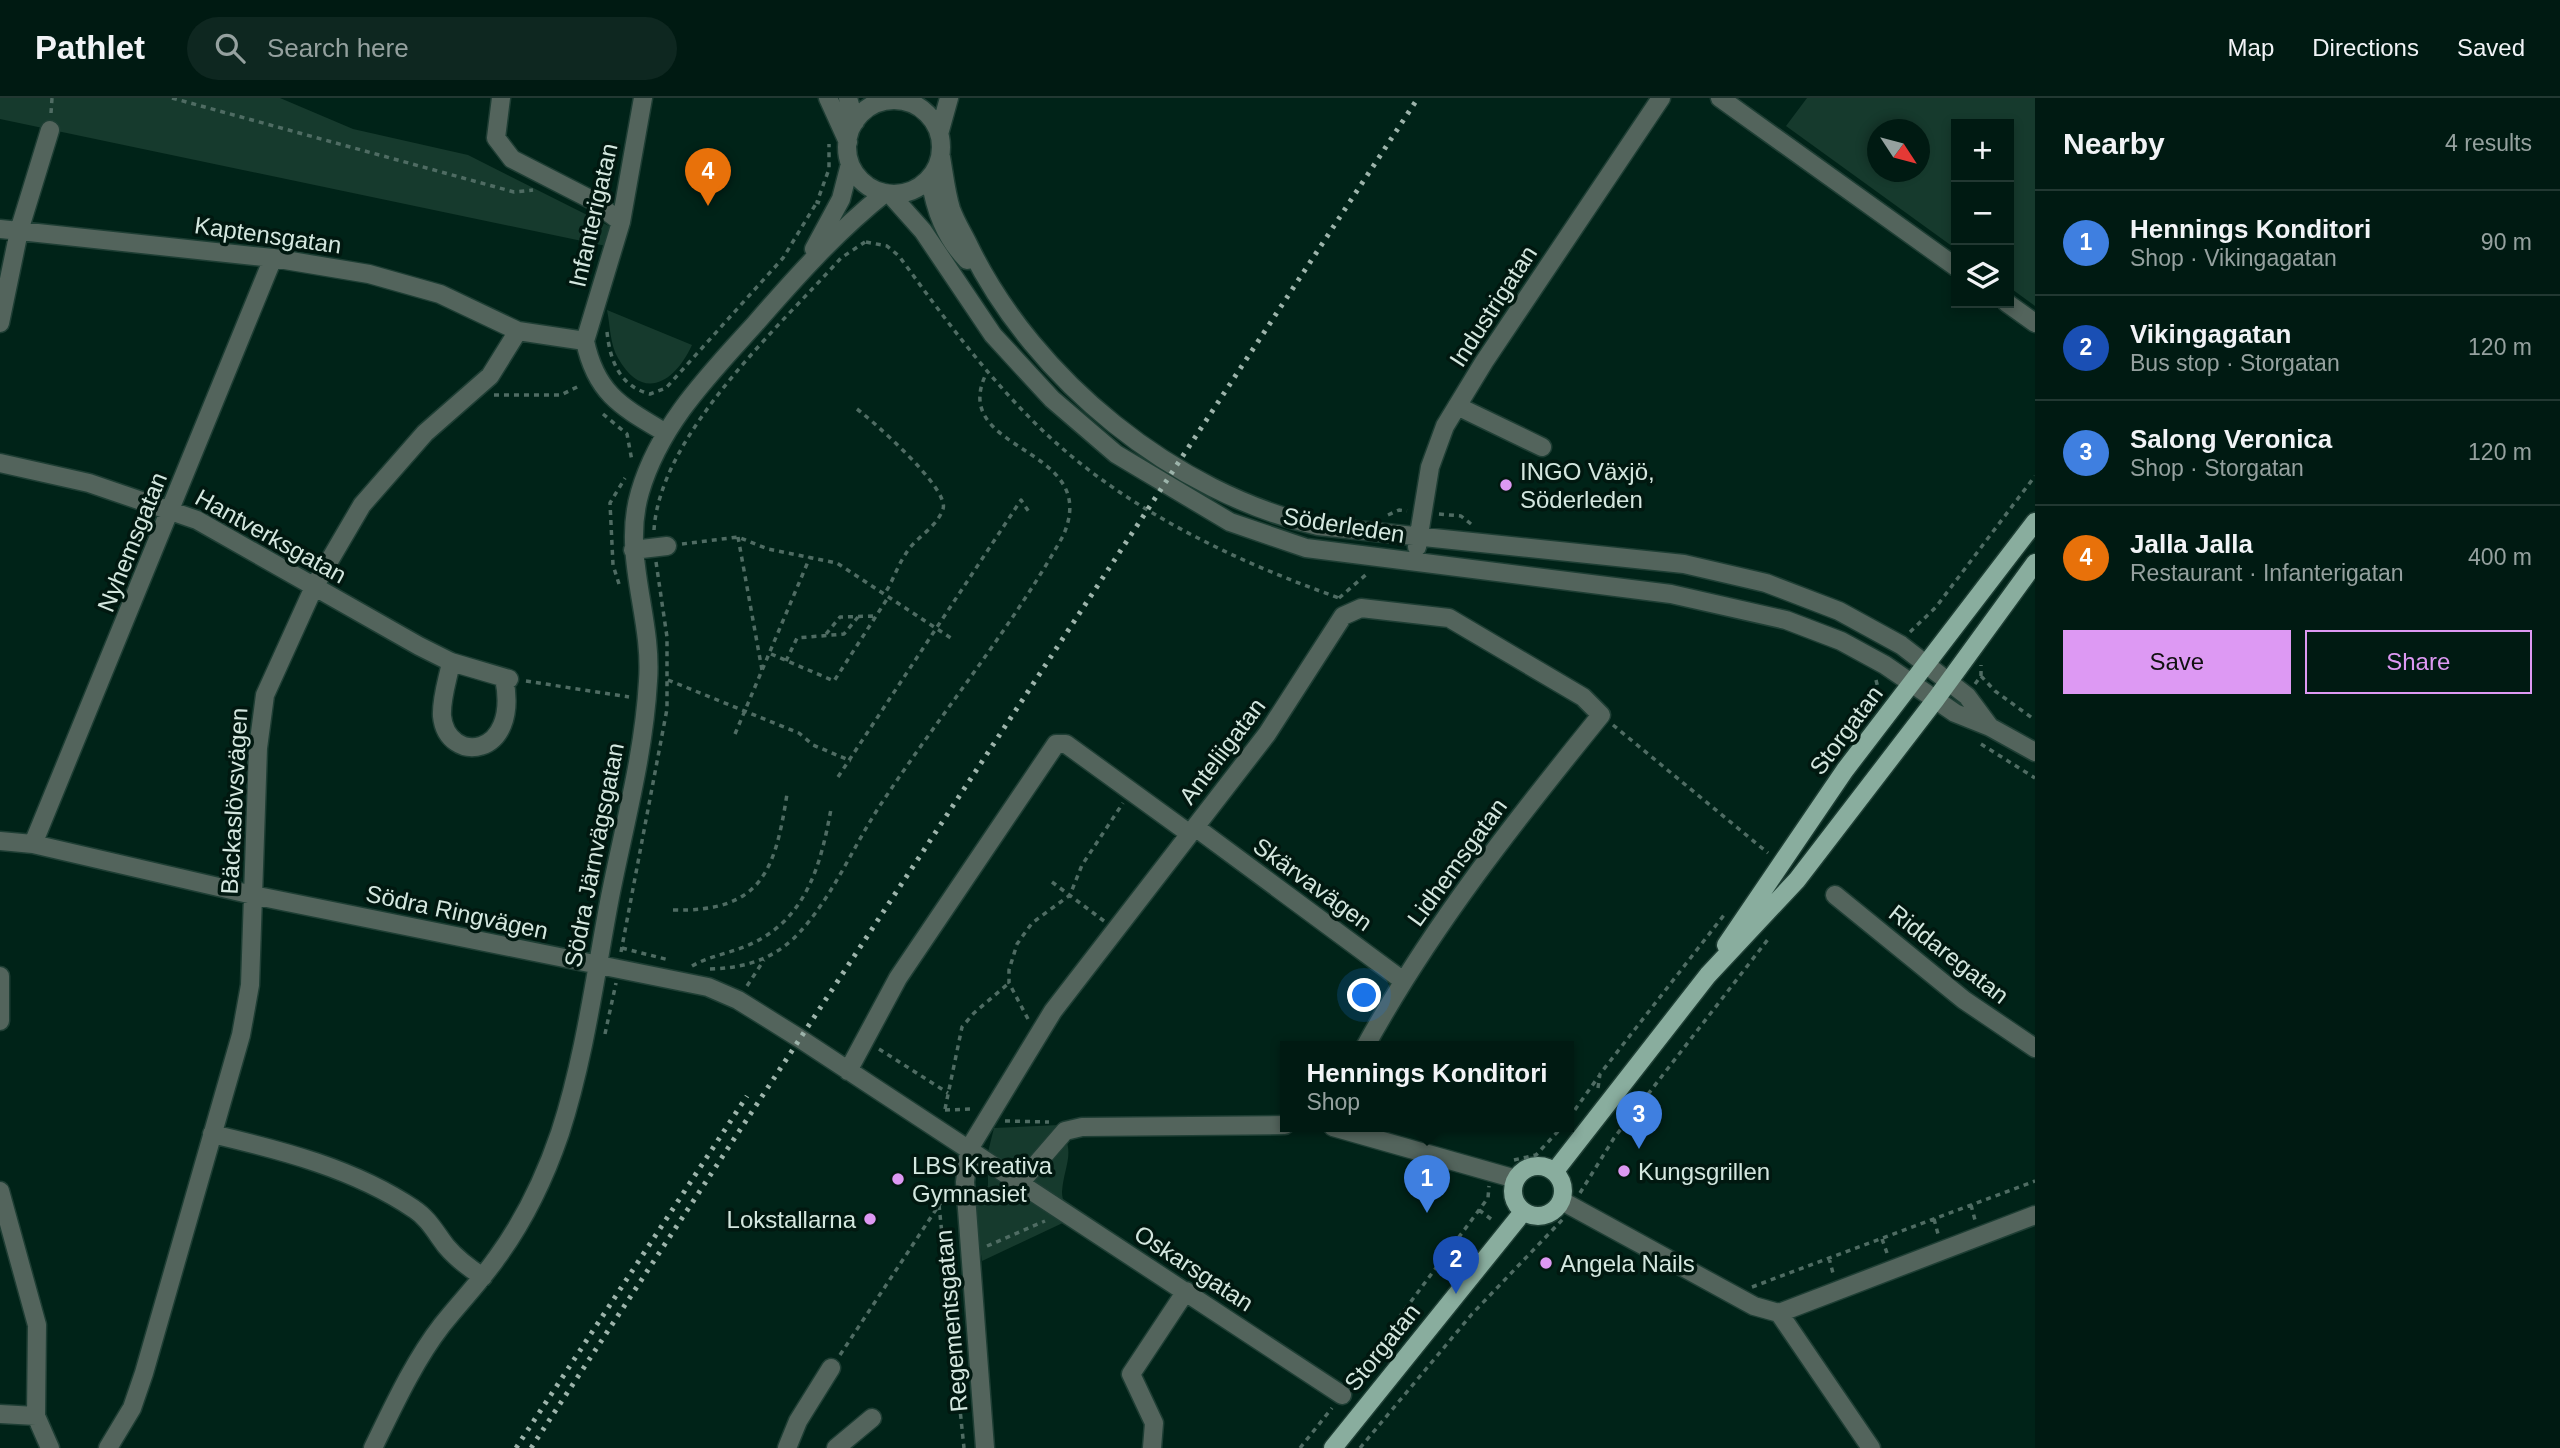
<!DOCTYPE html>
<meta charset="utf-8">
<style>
:root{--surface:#001a12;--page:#0e2720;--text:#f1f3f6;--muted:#95a19f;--line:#223832;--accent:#dd99f3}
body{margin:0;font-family:Helvetica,sans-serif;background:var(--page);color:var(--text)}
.controls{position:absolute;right:21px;top:21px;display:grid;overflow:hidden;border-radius:0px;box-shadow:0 4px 10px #0003}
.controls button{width:63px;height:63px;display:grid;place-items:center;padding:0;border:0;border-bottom:2px solid var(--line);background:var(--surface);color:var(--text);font:35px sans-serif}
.compass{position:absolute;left:1867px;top:21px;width:63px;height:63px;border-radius:50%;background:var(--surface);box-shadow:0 4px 10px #0003;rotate:126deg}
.you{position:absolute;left:1365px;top:898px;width:24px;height:24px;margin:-18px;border:5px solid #fff;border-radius:50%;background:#1a73e8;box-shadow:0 0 0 10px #1a73e833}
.badge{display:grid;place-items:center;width:46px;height:46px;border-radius:50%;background:var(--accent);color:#fff;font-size:23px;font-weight:700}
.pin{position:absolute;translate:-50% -58px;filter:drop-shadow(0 2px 4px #0008)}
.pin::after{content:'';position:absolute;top:37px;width:24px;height:21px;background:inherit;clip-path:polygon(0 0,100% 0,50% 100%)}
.popup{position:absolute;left:1280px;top:943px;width:294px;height:91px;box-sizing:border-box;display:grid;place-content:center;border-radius:0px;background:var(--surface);filter:drop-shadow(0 2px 5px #0005);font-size:23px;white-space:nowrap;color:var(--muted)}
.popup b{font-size:26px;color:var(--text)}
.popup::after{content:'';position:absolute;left:50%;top:100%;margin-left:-14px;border:14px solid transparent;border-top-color:var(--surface)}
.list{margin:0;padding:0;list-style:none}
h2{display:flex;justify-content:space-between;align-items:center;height:91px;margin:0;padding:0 28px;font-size:30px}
h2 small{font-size:23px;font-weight:400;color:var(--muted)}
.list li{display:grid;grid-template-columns:46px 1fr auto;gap:21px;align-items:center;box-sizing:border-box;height:105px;padding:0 28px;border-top:2px solid var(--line)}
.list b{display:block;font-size:26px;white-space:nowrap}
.list p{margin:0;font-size:23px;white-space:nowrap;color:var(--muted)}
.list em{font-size:23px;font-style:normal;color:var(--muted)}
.actions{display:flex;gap:14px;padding:21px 28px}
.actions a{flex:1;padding:16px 0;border:2px solid var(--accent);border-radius:0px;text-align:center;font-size:24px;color:var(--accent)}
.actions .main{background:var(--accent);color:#111}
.icon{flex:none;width:38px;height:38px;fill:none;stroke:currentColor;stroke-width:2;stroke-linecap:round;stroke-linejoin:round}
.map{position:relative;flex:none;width:2035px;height:1350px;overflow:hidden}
header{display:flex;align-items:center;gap:42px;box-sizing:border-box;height:98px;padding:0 35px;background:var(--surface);border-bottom:2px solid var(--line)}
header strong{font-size:33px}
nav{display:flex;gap:38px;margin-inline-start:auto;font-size:24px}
.search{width:490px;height:63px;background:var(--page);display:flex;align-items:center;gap:18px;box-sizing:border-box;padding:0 24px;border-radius:38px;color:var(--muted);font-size:26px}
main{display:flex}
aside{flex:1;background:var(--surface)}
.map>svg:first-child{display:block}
</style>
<header>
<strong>Pathlet</strong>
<div class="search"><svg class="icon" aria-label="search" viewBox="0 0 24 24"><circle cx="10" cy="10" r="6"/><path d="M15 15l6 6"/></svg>Search here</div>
<nav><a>Map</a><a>Directions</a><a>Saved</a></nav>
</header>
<main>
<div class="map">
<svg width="2035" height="1350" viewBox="0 0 2035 1350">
<rect width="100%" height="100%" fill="#002318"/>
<path fill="#163a2d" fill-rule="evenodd" d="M 0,0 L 280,0 L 353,31 L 468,57 L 615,131 L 606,148 L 0,21 Z
M 1807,0 L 2035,0 L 2035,208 L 2009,189 L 2009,26 L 1956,26 L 1956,151 L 1786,28 ZM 1878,32 L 1920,32 L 1920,74 L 1878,74 Z
M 607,212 L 692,247 C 675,284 643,305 618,260 C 610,247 610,226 607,212 Z
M 1059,1027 C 1077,1055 1064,1066 1062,1094 C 1062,1102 1067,1113 1069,1122 L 982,1163 L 973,1102 L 988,1088 L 988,1054 L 994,1030 Z"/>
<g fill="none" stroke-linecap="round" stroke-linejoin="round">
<g stroke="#1e3e34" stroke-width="21">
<path id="minor" d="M 501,0 L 496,40 L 512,61 L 592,102 L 621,124
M 828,0 L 848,44
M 848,0 L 855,24
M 1720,0 L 1956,169
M847 49a47 47 0 1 1 94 0a47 47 0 1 1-94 0Z
M 939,36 L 949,0
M 941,59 C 944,76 946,95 951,111 C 956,125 964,137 970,150 C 1035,282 1174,395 1318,428 L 1684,466 L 1766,485 L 1839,513 L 1901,547 L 1967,598 L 1990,629
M 930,80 C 935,112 945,139 967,162
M 890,96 L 923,133 L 993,237 L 1052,301 L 1116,356 L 1230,424 L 1306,450 L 1671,496 L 1786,522 L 1841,543 L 1885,567 L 1955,615 L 1990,629 L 2035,654
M 0,131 L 273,160 L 369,176 L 440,196 L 518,233 L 585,243
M 814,151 L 841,101 L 850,66
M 2007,205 L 2035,225
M 0,225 L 19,133 L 50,32
M 585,243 L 621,124 L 643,0
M 585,243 C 596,296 622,309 666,335
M 1457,308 L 1542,349
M 0,365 L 89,385 L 197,422 L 419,548 L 451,564 L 509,581
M 1417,449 L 1430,369 L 1445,328 L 1484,264 L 1661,0
M 633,452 L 667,448
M 451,564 C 448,581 441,600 442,618 C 447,667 521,661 504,580
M 1195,729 L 1402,882
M 0,743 L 33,746 L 253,797 L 708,889 L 738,902 L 799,940 L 1342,1297
M 33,746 L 273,160
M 1835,797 L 1964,902 L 2035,950
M 0,878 L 0,923
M 848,973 L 898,880 L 1056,646 L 1066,646 L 1190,736
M 1333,1029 L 1516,1081
M 212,1036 C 281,1052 355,1071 414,1111 C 428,1120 436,1135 446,1148 C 456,1160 469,1170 483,1179
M 1020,1085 L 1065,1033 L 1082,1029 L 1285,1027
M 0,1093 L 37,1227 L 36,1318 L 50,1350
M 1562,1103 L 1754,1208 L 1779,1215 L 2035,1117
M 1779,1215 L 1871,1350
M 0,1316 L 36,1318
M 108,1350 L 132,1310 L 144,1275 L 241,937 L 250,887 L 258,650 L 265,597 L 314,489 L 362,407 L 425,335 L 490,278 L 518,233
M 373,1350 C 393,1309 414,1263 442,1227 C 460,1204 480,1184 496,1161 C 524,1123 545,1079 560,1035 C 585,958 595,878 610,799 C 624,728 644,656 648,583 C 653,519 621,458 640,394 C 660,326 709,277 755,226 C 795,180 836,134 885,95
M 787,1350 L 798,1323 L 831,1270
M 836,1350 L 872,1320
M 985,1350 L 965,1084 L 969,1051 L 1053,913 L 1267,636 L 1343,518 L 1361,510 L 1449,520 L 1583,599 L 1601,617 C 1515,723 1431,829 1365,949
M 1152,1350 L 1154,1325 L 1131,1276 L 1186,1193"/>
</g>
<g stroke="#1e3e34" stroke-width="21">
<path id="major" d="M 1726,847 L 1845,672 L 2035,424
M1513 1093a25 25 0 1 1 50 0a25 25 0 1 1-50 0Z
M 1555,1073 L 1708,877 L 1797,782 L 1936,601 L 2035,465
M 1333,1350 L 1523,1114"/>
</g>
<path stroke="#4f6c63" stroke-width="3.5" stroke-dasharray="5 5" stroke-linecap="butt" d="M 172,0 L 514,94 L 533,92
M 51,15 L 52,0
M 820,105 L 817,104 L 829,71 L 829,46
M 866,144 L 887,148 L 899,158 C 942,217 985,276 1037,327 C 1120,409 1230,461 1339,500
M 607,234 C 610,262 619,288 650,296 L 666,290 L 783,160 L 817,104
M 494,297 L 561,297 L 581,287
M 857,311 C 874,324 950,391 943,411 C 936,431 914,440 905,457 C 897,469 893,483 885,495
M 603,316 L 627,336 L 632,363
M 1439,416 L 1461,418 L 1471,426
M 1388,417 L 1399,412 L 1407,413
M 654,432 C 660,336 779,229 841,160 L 865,144
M 738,439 L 762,572
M 682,446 L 738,439 L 768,451 L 837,465 L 951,540
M 619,486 L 613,467 L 610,405 L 625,380
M 1339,500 L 1369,474
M 1910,534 L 1936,509 L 2035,378
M 826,536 L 840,519 L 876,518
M 771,556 L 834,583 L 889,498
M 786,563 L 797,540 L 844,536 L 858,519
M 1981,578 L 1995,593 L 2035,622
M 668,582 L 799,635 L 813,647 L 851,663
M 1876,582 L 1880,598
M 526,583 L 629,599
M 1975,586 L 1981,578 L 1981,567
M 1613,627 L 1768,755
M 735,636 L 810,459
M 1981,646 L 2035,680
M 838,679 L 1021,402 L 1031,417
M 1052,784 L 1104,823
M 673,812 C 761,814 775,774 787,696
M 622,850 L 669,862
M 621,854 L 667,611 L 667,539 L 656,464
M 692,868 C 711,857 733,855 753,845 C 807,819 821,766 831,711
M 710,871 C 742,870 769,863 793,841 C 832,803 853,747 883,703 C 942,614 1011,531 1063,438 C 1104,346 945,356 987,274
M 747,888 L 764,862
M 1028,921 L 1009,885 L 1009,872 L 1017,846 L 1032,825 L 1070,797 L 1082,767 L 1123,705
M 605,936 L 616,885
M 879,951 L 948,995
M 1598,990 L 1600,976 L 1724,817
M 945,1011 L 962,929 L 974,915 L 1009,885
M 945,1012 L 972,1011
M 1569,1020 L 1599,978
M 1005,1023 L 1049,1024
M 1514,1062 L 1536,1057 L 1562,1029
M 1580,1095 L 1614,1040 L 1769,840
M 939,1107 L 964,1350
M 1971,1107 L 1975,1122
M 1479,1112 L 1495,1124
M 1934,1121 L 1938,1136
M 1882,1141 L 1887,1155
M 987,1148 L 1045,1123
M 1829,1160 L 1834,1179
M 1752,1189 L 2035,1083
M 840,1257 L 939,1107 L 950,1097
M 1351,1284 L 1488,1100 L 1489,1088
M 1300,1350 L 1332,1310
M 1360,1350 L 1472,1216 L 1563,1121"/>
<use href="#minor" stroke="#53645c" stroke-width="18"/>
<use href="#major" stroke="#89ad9e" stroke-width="18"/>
<path stroke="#9db4ab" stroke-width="5" stroke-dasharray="3.5 7" stroke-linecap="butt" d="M 516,1350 L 747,998
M 531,1350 L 1418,0"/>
</g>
<g fill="#dd99f3" stroke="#011810" stroke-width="2.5">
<circle cx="1506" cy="387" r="7"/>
<circle cx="1624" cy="1073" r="7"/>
<circle cx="898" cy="1081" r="7"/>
<circle cx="870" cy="1121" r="7"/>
<circle cx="1546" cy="1165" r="7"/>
</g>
<g text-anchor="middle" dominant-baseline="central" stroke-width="7" stroke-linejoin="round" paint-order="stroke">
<g font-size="24" fill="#d4e7df" stroke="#011810">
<text transform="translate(593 117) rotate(-77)">Infanterigatan</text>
<text transform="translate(268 137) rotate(8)">Kaptensgatan</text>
<text transform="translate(1493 208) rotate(-57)">Industrigatan</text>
<text transform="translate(1344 427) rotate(9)">Söderleden</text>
<text transform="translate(271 438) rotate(29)">Hantverksgatan</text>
<text transform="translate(132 444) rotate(-68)">Nyhemsgatan</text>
<text transform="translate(1846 632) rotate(-53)">Storgatan</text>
<text transform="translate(1222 653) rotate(-53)">Anteliigatan</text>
<text transform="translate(234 703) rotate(-87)">Bäckaslövsvägen</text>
<text transform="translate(594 757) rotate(-79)">Södra Järnvägsgatan</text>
<text transform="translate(1457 764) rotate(-54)">Lidhemsgatan</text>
<text transform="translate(1313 786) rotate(36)">Skärvavägen</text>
<text transform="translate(457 814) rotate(12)">Södra Ringvägen</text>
<text transform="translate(1949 856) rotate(38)">Riddaregatan</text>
<text transform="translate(1194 1170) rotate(33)">Oskarsgatan</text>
<text transform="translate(951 1223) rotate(-95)">Regementsgatan</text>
<text transform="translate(1382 1249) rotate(-51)">Storgatan</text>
</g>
<g font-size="24" fill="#d4e7df" stroke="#011810" text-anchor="start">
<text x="1520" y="373">INGO Växjö,<tspan x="1520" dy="28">Söderleden</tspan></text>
<text x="912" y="1067">LBS Kreativa<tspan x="912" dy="28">Gymnasiet</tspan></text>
<text x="1638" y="1073">Kungsgrillen</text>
<text x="856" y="1121" text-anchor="end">Lokstallarna</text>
<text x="1560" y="1165">Angela Nails</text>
</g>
</g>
</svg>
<div class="controls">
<button>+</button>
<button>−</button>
<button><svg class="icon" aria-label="layers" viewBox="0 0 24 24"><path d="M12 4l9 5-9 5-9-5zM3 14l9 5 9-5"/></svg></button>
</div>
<svg class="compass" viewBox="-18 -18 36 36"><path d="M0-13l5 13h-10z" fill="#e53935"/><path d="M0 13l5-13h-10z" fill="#95a19f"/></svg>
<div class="you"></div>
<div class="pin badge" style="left:1427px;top:1115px;background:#3f7fe0">1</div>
<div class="popup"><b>Hennings Konditori</b>Shop</div>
<div class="pin badge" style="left:1456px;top:1196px;background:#1a4fb4">2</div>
<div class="pin badge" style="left:1639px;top:1051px;background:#3f7fe0">3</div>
<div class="pin badge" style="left:708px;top:108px;background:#e8710a">4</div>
</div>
<aside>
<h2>Nearby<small>4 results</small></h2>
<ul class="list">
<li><span class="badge" style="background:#3f7fe0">1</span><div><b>Hennings Konditori</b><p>Shop · Vikingagatan</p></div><em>90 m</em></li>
<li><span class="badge" style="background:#1a4fb4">2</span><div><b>Vikingagatan</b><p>Bus stop · Storgatan</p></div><em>120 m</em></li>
<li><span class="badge" style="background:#3f7fe0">3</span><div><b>Salong Veronica</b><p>Shop · Storgatan</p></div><em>120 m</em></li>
<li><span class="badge" style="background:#e8710a">4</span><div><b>Jalla Jalla</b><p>Restaurant · Infanterigatan</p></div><em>400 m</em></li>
</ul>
<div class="actions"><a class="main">Save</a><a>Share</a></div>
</aside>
</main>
